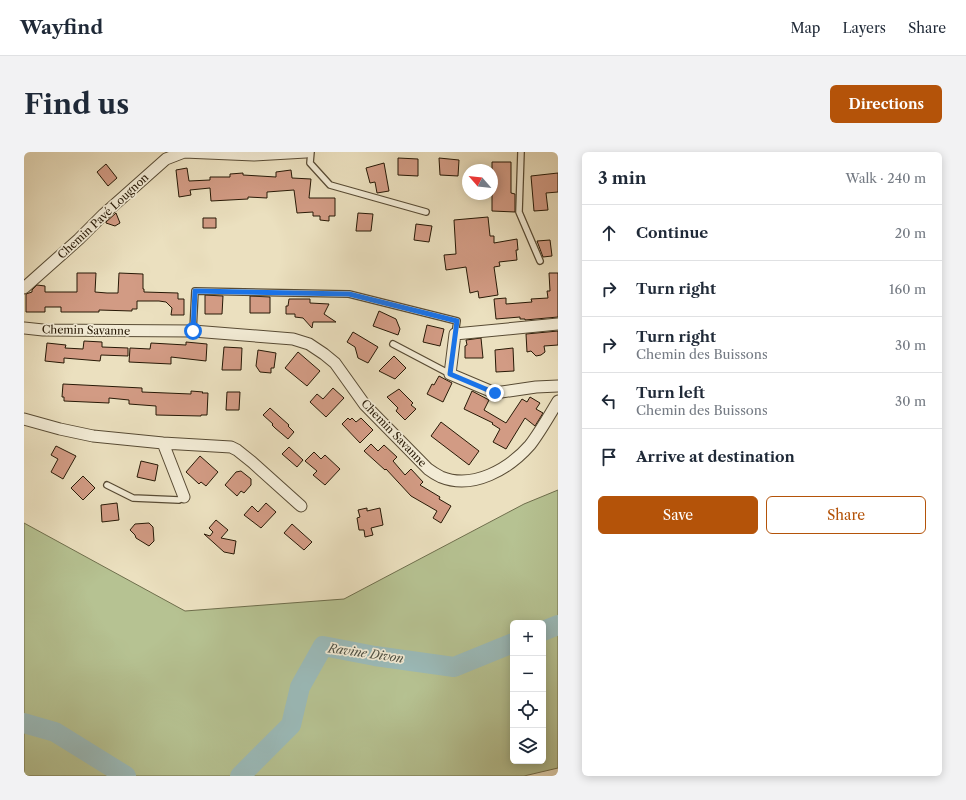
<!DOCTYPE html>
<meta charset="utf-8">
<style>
:root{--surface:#fff;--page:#f2f2f3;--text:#1f2937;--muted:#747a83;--line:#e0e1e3;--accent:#b45309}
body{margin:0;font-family:"Libre Caslon Text",serif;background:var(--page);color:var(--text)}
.controls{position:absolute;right:12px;bottom:12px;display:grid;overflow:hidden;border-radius:6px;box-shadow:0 2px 10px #0003}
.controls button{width:36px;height:36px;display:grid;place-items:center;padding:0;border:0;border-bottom:1px solid var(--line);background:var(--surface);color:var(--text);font:20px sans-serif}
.compass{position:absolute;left:438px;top:12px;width:36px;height:36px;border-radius:50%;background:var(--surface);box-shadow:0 2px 10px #0003;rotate:298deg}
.stop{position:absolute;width:12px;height:12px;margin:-9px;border:3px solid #1a73e8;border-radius:50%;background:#fff}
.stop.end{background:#1a73e8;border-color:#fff;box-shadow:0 1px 4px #0008}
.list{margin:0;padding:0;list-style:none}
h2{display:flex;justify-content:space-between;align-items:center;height:52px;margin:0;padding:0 16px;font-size:17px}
h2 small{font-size:13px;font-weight:400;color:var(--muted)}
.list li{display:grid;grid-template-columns:26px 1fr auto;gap:12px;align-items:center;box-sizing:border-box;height:56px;padding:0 16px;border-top:1px solid var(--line)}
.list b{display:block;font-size:15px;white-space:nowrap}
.list p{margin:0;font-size:13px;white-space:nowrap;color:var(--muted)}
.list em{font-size:13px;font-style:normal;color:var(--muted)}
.actions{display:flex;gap:8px;padding:12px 16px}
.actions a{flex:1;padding:9px 0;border:1px solid var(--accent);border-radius:6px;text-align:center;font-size:14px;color:var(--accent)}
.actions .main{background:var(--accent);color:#fff}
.icon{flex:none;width:22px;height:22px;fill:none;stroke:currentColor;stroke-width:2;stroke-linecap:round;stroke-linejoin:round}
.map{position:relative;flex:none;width:534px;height:624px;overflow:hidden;border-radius:6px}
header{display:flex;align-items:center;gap:24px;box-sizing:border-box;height:56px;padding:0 20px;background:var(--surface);border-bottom:1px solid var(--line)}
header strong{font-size:19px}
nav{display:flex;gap:22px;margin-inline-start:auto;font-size:14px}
.intro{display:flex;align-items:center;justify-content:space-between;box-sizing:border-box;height:96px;padding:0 24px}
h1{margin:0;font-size:28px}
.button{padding:10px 18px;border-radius:6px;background:var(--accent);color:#fff;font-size:14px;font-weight:700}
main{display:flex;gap:24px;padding:0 24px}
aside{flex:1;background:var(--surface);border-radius:6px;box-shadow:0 2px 10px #0003}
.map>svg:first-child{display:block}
</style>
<header>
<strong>Wayfind</strong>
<nav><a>Map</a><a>Layers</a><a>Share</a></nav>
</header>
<div class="intro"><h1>Find us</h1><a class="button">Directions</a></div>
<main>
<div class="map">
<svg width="534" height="624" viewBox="0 0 534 624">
<rect width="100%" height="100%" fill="#ebe0bf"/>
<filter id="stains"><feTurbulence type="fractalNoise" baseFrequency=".005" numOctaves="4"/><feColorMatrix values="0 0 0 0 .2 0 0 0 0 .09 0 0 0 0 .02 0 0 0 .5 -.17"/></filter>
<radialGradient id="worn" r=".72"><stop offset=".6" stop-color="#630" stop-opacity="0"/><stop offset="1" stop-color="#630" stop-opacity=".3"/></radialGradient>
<path fill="#b6c292" stroke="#6e6e4c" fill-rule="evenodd" d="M 534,338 L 534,616 L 500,624 L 0,624 L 0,371 L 161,459 L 320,447 L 500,352 ZM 489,471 L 519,471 L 519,609 L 489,609 Z"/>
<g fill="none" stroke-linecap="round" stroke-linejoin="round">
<path stroke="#9bbbba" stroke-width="20" d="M 519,479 L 534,473
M 0,571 L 31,580 L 102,624
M 216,624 L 267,573 L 276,535 L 299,494 L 351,504 L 430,515 L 489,491"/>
</g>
<path fill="#d29b84" stroke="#271906" d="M 374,6 L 394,7 L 394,24 L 374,23 Z
M 415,6 L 435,8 L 434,24 L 416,23 Z
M 468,10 L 487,10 L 487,41 L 491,42 L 491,60 L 468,59 Z
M 360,11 L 365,39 L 353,41 L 351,30 L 346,31 L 342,16 Z
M 82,12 L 93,26 L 84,34 L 73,20 Z
M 163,16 L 165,29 L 186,28 L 186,25 L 206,25 L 206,22 L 219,21 L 219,23 L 252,25 L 252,20 L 267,18 L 268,26 L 287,27 L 285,46 L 311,46 L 311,64 L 305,64 L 305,69 L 296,68 L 296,64 L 289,64 L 289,60 L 273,61 L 270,38 L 243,40 L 243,46 L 224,45 L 224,47 L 187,49 L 186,36 L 166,38 L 167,43 L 155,45 L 152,18 Z
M 534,21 L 534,40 L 522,41 L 524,58 L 510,59 L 507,24 Z
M 92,61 L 96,71 L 91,74 L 82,71 L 82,70 Z
M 334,61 L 349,62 L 347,79 L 332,79 Z
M 464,65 L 466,84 L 470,84 L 470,91 L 493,87 L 494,98 L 492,98 L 493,108 L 475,110 L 476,114 L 470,115 L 474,143 L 455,146 L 454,139 L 446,141 L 442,115 L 422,118 L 420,103 L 432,102 L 430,68 Z
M 179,66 L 192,66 L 192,76 L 179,76 Z
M 392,72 L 408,74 L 405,90 L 390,88 Z
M 526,88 L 528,104 L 519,105 L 513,89 Z
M 53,121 L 72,121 L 71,140 L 83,141 L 94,141 L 95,121 L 119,122 L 119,137 L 120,137 L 120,140 L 154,141 L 154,147 L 160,147 L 160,163 L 147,163 L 148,156 L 142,150 L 135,149 L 113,149 L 113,157 L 108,157 L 108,159 L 75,158 L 75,160 L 37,160 L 37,155 L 21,155 L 21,160 L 2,160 L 2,142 L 8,140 L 8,138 L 13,133 L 21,134 L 21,140 L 53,140 Z
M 525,121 L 534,121 L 534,165 L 501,168 L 501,167 L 496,167 L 496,165 L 472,167 L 470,147 L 482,146 L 482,152 L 508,150 L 507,147 L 524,146 L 523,139 L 526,139 Z
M 181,143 L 199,144 L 198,162 L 181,162 Z
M 226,144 L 246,145 L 246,161 L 226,161 Z
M 265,147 L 286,147 L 286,151 L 305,152 L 300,162 L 312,170 L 289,170 L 288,176 L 279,166 L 271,165 L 271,162 L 262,162 L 262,154 L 264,154 Z
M 355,159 L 372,167 L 376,177 L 374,183 L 349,174 Z
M 403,173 L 420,177 L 416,194 L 399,190 Z
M 534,179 L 534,193 L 520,194 L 521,200 L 517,203 L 512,204 L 507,199 L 503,200 L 502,182 Z
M 329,180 L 354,195 L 344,211 L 334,206 L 331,195 L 323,190 Z
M 457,186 L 459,206 L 441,206 L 441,194 L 443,193 L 442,188 Z
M 60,189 L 78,190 L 78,195 L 104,196 L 104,204 L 77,203 L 76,209 L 40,206 L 40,211 L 21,209 L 23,191 L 42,193 L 41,196 L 59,197 Z
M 162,190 L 183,192 L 182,209 L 147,205 L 147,212 L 105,210 L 106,196 L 126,197 L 127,191 L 162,193 Z
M 200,195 L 218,196 L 217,218 L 198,218 Z
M 489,196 L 490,219 L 472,220 L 471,198 Z
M 234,198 L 252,201 L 250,216 L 247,216 L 247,221 L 236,220 L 232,214 Z
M 274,200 L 296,219 L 283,234 L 261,216 Z
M 370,204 L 382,216 L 371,227 L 355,219 Z
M 415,224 L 428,231 L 419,250 L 403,242 L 408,232 L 410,233 Z
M 39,232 L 118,236 L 118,240 L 167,242 L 167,239 L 179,240 L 178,241 L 184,241 L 183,263 L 177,263 L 177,264 L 132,263 L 132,254 L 105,252 L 105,248 L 85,246 L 85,251 L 40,249 L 40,245 L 38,245 Z
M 309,236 L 320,246 L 302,265 L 286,250 L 293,242 L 299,247 Z
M 375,237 L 389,251 L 387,253 L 392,257 L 381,268 L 372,259 L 374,256 L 363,245 Z
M 448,239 L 465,248 L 460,258 L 482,271 L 498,247 L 503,250 L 506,245 L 516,251 L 512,257 L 519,261 L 511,274 L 501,266 L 482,297 L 469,290 L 476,277 L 468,272 L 469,271 L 440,257 Z
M 203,240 L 216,240 L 215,258 L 202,258 Z
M 246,256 L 265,273 L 264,274 L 270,280 L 264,287 L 251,276 L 248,273 L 249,272 L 239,263 Z
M 324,266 L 326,268 L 328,266 L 332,270 L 337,266 L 349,278 L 336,291 L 318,272 Z
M 417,270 L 455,299 L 445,313 L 407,284 Z
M 347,292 L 354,299 L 360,293 L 373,305 L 369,309 L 381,323 L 387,317 L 399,330 L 396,333 L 416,345 L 415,347 L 427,354 L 417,371 L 409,366 L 413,359 L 387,344 L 362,317 L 361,318 L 340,299 Z
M 32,294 L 52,304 L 39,327 L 27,320 L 34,307 L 27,303 Z
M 265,295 L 279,308 L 273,315 L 258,302 Z
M 290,300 L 297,307 L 301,303 L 316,317 L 301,333 L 289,323 L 293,319 L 281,309 Z
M 176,304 L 194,320 L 182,334 L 177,330 L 175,332 L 162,320 Z
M 117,309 L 134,313 L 131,329 L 113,325 Z
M 217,319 L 227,327 L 227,333 L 220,341 L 217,339 L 213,344 L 201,333 L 212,320 Z
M 59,324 L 71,336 L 59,348 L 47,336 Z
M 93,351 L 95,368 L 78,370 L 77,353 Z
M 242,351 L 252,360 L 237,376 L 220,363 L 228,354 L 234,360 Z
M 343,356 L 343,359 L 356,356 L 359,373 L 347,376 L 349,383 L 341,385 L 340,378 L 335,378 L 333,366 L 336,365 L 334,358 Z
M 192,368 L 204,378 L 197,386 L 212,389 L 210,402 L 200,400 L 180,382 L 186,384 L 189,380 L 185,376 Z
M 125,371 L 129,375 L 130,389 L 125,394 L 112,386 L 111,383 L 106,378 L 111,372 Z
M 268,372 L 288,390 L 280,398 L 260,381 Z"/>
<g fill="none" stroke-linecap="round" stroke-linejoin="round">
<g stroke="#584b34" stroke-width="8">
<path id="lane" d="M 287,0 L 286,11 L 306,33 L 402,60
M 497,0 L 495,60 L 516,109
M 169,179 L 171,139 L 325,142 L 433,169 L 431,182
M 369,192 L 426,222
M 83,333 L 109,346 L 155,348 L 160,345"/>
</g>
<g stroke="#584b34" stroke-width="13">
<path id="street" d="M 0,136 L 55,87 L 80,62 L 142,7 L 160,0 L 230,3 L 282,0
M 534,172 L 431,182 L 426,222 L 471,241 L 512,235 L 534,234
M 0,176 L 19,178 L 169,179 L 269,187 L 285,192 L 300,202 L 311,211 L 341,253 L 404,317 C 408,320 413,323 417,325 C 449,338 485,317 506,293 C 516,280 525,264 534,249
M 0,267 L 36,277 L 69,284 L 139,291 L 207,295 L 213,298 L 228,310 L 277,354
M 139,291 L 160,345"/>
</g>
<use href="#lane" stroke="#f2ebd5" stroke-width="5.5"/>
<use href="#street" stroke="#f2ebd5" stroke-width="11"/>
</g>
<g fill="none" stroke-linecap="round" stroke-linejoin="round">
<path stroke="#1a73e8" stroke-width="5" d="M 169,179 L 171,139 L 325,142 L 433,169 L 426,222 L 471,241"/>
</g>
<g text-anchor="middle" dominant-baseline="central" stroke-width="3.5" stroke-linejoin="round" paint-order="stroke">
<g font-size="11" fill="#271906" stroke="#f2ebd5">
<text transform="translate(79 64) rotate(-43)">Chemin Pavé Lougnon</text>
<text transform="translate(62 178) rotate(1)">Chemin Savanne</text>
<text transform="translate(370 281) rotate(46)">Chemin Savanne</text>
</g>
<g font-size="12" font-style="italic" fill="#505245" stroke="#f2ebd5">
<text transform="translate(342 501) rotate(8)">Ravine Divon</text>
</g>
</g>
<rect width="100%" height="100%" filter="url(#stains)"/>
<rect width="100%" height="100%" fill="url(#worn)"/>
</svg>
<div class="controls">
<button>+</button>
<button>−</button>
<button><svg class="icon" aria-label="locate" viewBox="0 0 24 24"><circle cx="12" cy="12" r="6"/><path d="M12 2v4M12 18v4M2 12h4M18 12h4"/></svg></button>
<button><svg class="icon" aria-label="layers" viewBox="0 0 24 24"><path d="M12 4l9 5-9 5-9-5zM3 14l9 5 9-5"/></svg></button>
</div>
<svg class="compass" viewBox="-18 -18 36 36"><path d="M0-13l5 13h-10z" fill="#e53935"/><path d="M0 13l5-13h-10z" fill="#747a83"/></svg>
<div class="stop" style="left:169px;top:179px"></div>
<div class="stop end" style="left:471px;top:241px"></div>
</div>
<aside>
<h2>3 min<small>Walk · 240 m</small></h2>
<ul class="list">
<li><svg class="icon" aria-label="ahead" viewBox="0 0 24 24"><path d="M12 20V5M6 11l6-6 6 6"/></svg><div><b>Continue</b></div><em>20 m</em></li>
<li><svg class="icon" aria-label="right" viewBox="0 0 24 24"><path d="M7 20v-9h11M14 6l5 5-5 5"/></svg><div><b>Turn right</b></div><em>160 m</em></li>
<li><svg class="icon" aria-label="right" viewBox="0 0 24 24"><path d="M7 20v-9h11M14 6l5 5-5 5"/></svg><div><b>Turn right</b><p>Chemin des Buissons</p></div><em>30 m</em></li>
<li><svg class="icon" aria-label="left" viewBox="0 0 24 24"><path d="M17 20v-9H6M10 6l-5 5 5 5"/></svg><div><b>Turn left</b><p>Chemin des Buissons</p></div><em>30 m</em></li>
<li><svg class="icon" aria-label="arrive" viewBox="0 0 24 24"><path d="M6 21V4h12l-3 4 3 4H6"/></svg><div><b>Arrive at destination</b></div></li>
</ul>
<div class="actions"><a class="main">Save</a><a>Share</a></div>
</aside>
</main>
